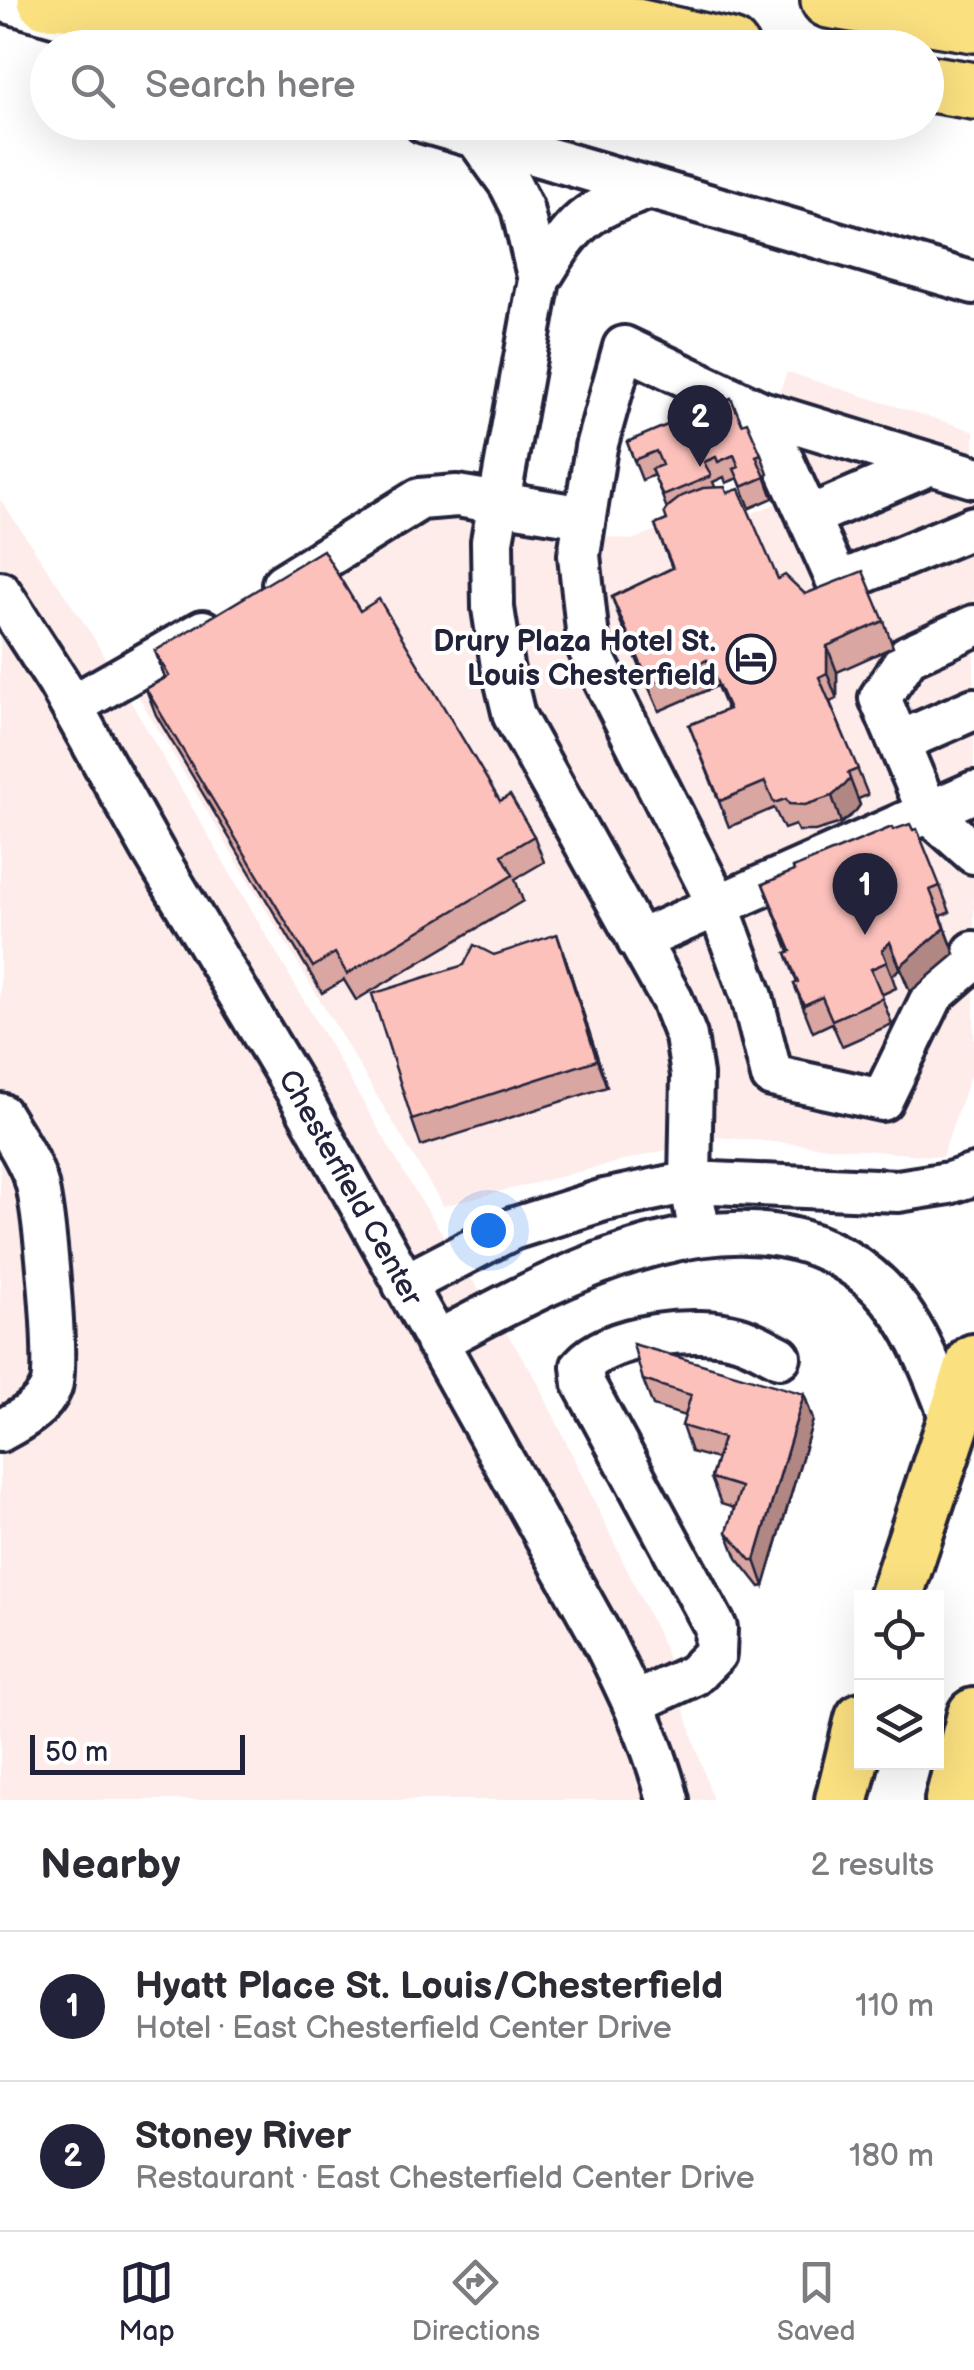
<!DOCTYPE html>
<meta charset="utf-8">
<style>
:root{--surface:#fff;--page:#f7f7f7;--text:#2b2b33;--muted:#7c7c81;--line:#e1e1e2;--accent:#22223b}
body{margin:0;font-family:"Balsamiq Sans",sans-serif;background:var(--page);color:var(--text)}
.controls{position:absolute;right:30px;bottom:30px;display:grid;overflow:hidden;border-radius:0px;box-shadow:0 10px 40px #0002}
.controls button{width:90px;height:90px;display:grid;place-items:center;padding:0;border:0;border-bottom:2px solid var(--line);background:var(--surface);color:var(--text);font:50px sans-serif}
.scale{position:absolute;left:30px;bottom:25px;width:215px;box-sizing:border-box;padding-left:10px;border:5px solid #22223b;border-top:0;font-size:28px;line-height:35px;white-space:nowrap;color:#22223b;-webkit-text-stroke:8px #fff;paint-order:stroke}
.you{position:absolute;left:488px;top:1230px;width:35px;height:35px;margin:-25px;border:8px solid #fff;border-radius:50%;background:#1a73e8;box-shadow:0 0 0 15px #1a73e833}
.badge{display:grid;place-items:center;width:65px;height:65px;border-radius:50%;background:var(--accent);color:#fff;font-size:32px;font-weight:700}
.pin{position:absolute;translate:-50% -82px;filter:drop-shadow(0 2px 5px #0008)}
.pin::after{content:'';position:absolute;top:52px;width:35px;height:30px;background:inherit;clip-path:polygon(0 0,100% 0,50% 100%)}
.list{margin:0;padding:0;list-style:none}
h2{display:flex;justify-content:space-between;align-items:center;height:130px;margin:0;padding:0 40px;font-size:42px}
h2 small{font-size:32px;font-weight:400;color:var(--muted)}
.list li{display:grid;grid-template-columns:65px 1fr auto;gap:30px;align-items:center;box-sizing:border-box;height:150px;padding:0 40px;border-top:2px solid var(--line)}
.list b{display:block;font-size:38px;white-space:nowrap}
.list p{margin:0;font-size:32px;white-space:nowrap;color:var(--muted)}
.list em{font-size:32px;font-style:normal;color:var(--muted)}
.icon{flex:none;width:55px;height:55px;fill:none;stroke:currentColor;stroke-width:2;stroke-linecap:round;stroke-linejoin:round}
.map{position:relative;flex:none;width:974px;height:1800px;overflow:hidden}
.search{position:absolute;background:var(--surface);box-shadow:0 10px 40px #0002;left:30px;right:30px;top:30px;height:110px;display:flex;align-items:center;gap:25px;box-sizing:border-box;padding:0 35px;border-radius:55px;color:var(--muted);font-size:38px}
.sheet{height:430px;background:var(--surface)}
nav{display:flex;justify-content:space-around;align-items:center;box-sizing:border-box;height:140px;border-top:2px solid var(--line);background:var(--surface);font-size:28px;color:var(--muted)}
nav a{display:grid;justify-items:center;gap:5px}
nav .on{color:var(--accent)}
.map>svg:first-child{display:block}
</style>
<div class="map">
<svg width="974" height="1800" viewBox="0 0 974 1800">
<rect width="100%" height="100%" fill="#fff"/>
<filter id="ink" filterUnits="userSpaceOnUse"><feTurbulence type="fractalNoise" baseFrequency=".01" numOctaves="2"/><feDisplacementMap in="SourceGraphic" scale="20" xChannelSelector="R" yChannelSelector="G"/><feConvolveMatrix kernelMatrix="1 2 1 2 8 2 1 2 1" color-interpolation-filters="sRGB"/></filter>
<g filter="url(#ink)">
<path fill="#feeceb" d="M 787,372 L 974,431 L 974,1064 L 942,1157 L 718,1137 L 443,1206 L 135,691 L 419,519 L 454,516 L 632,540 L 722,503 L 753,513 L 781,501 L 758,445 Z
M 0,499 L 92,635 L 411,1185 L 535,1377 L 664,1647 L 713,1800 L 0,1800 Z"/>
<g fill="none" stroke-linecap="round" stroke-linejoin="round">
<g stroke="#22223b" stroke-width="48">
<path id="minor" d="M 0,0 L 171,48
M 424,122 L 974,283
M 477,138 L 510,184 L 522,208 L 539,280
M 650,188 C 584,211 575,220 539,280 L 492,541 L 493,608 L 502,666 L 514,716 L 672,1000 L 686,1036 L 692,1075 L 690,1182 L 700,1233
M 761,412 L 838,583 L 974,527
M 974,477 L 761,412 L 624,347 L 596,447 L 579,555 L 589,649 L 718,905 L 752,997 L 772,1076 L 882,1100 L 933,995 L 972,961 L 974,952
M 808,517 L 931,464
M 283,584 L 420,499 L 457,496 L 584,517
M 0,592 L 58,682 L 153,851 L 301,1098 L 600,1634 C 627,1688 653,1741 668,1800
M 974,626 L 908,656 L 880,698 L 928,812 L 974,853
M 72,706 L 203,631
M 899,742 L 974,709
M 638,941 L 974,792
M 0,1114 C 13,1136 28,1157 36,1181 C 44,1207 59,1365 51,1387 C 43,1408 19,1421 0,1431
M 404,1285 L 512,1229 L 604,1200 L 690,1182 L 898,1191 L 949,1183 L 974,1175
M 436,1342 C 556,1278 743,1172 869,1277 C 913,1313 932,1370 952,1421
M 634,1703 L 694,1675 L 715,1654 L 716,1628 L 584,1384 L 582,1366 C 611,1334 697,1325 737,1337 C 752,1341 766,1350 780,1357"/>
</g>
<g stroke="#22223b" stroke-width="60">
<path id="major" d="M 895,1598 L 974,1361
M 842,1800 L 862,1719
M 952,1800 L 974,1715"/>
</g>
<g stroke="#22223b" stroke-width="62">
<path id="highway" d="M 46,0 L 412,22 L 596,19
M 829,0 L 974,24
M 560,10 L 731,48
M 926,83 L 974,91"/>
</g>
<use href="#minor" stroke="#fff" stroke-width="40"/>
<use href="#major" stroke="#fbe080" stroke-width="52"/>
<use href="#highway" stroke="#fbe080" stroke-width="55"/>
</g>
<path fill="#daa6a2" stroke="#22223b" stroke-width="2.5" d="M 742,424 L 761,454 L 768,474 L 765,476 L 773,498 L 750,508 L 738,478 L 726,483 L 724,477 L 713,482 L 715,487 L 727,493 L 778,579 L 805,594 L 884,621 L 893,647 L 837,672 L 837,699 L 830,702 L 868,795 L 858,799 L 860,805 L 855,812 L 841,823 L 815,831 L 798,831 L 795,825 L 784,829 L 774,808 L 729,827 L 689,725 L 727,710 L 717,686 L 659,711 L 621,623 L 612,597 L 672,568 L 655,525 L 667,520 L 667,509 L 654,475 L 642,480 L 627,442 Z
M 360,611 L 500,801 L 534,836 L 544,862 L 515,879 L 523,901 L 356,1000 L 344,980 L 322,993 L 156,715 L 146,689 L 165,678 L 155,651 Z
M 893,830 L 940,886 L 950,912 L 941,916 L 955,954 L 910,992 L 900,968 L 892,976 L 896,988 L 881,995 L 892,1024 L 842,1046 L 832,1023 L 813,1032 L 794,984 L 797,983 L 786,953 L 789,951 L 763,884 Z
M 494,955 L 566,960 L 607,1087 L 421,1146 L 412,1120 Z
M 643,1380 L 804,1394 L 813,1420 L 764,1586 L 760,1587 L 737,1558 L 727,1532 L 734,1508 L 721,1504 L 711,1478 L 717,1459 L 691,1452 L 682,1426 L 685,1416 L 653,1406 Z"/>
<path fill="#b18784" stroke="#22223b" stroke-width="2.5" d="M 827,646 L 837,672 L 837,699 L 827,673 Z
M 850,779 L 860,805 L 855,812 L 841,823 L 832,796 Z
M 945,928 L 955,954 L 910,992 L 900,966 Z
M 557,934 L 566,960 L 607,1087 L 597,1060 Z
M 890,942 L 900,968 L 892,976 L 882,950 Z
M 804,1394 L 813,1420 L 764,1586 L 755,1560 Z"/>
<path fill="#fdc1bc" stroke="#22223b" stroke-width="2.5" d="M 731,398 L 742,424 L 747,422 L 761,454 L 756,456 L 765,477 L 742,487 L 734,469 L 739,467 L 734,455 L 718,462 L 716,457 L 704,462 L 711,476 L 663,496 L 651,469 L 662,465 L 656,451 L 634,460 L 627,442 Z
M 725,487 L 727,493 L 739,489 L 778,579 L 785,575 L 805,594 L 863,571 L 884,621 L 827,646 L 827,673 L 819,677 L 858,769 L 848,773 L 850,779 L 845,785 L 832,796 L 805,805 L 789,804 L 786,799 L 774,803 L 765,782 L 720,801 L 689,725 L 729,709 L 707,660 L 650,685 L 612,597 L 673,568 L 655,525 L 667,520 L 664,512 L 669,506 L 682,496 L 703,488 Z
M 323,550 L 360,611 L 379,599 L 500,801 L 510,795 L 534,836 L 502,855 L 513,875 L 347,974 L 335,953 L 313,967 L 146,689 L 169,676 L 155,651 Z
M 910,824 L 913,830 L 917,829 L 940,886 L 930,890 L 945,928 L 900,966 L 890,942 L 882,950 L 887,962 L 871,969 L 883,998 L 832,1020 L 822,997 L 804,1005 L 794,984 L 798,982 L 786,953 L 791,951 L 763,884 L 794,871 L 793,868 L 892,827 L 893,830 Z
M 557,934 L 597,1060 L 412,1120 L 372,994 L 464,965 L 474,945 L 494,955 Z
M 633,1344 L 804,1394 L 755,1560 L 751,1560 L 727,1532 L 741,1487 L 711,1478 L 723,1438 L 682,1426 L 691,1395 L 643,1380 Z"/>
</g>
<defs>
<g id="hotel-ring" transform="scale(2.5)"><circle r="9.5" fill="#fff" stroke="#22223b" stroke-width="1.5"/><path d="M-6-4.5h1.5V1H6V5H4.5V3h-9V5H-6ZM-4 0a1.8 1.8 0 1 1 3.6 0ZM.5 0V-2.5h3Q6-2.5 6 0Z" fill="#22223b"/></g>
</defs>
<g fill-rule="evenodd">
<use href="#hotel-ring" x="751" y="659"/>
</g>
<g text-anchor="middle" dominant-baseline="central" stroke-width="8" stroke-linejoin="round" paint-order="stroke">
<g font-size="30" font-weight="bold" fill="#22223b" stroke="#fff" text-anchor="end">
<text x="716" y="642">Drury Plaza Hotel St.<tspan x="716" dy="34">Louis Chesterfield</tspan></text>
</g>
<g font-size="30" fill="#22223b" stroke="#fff">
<text transform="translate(350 1188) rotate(61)">Chesterfield Center</text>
</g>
</g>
</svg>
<div class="controls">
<button><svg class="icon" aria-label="locate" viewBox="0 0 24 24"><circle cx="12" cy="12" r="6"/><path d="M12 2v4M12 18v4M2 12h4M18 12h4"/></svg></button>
<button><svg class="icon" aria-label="layers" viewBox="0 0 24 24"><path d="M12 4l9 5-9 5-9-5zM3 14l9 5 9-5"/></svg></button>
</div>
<div class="scale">50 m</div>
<div class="you"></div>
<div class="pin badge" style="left:865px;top:935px">1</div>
<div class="pin badge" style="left:700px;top:467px">2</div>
<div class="search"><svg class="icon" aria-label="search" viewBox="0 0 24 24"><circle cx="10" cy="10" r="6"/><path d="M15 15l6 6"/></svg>Search here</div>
</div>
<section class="sheet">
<h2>Nearby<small>2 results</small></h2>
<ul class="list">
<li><span class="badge">1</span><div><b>Hyatt Place St. Louis/Chesterfield</b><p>Hotel · East Chesterfield Center Drive</p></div><em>110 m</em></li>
<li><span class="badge">2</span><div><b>Stoney River</b><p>Restaurant · East Chesterfield Center Drive</p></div><em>180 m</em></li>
</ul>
</section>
<nav>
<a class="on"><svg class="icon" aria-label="map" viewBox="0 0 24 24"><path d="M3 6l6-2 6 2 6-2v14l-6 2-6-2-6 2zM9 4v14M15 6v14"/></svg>Map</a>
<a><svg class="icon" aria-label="directions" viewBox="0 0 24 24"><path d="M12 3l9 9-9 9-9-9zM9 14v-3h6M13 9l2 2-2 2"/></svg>Directions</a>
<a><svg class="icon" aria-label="saved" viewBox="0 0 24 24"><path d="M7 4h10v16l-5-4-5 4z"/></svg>Saved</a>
</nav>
